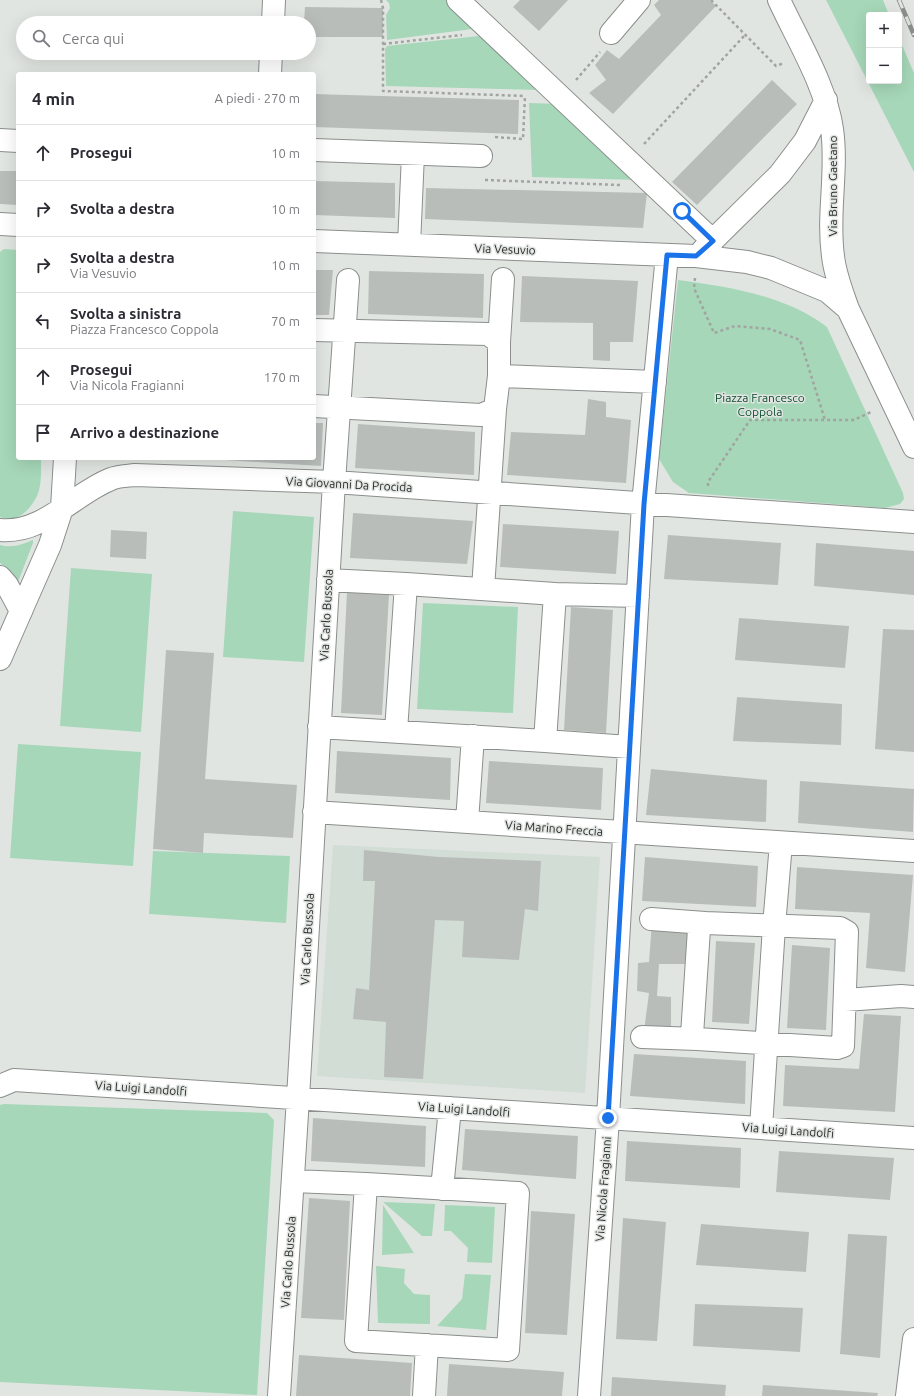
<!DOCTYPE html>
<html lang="it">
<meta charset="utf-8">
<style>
:root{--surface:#fff;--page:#f7f7f7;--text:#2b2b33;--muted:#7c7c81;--line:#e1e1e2}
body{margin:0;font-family:Ubuntu,sans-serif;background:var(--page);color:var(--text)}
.controls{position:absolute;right:12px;top:12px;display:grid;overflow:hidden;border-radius:4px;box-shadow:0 4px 16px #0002}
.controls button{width:36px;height:36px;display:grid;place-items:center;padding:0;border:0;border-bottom:1px solid var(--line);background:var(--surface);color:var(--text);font:20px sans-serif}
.stop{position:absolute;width:12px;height:12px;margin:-9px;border:3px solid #1a73e8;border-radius:50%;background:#fff}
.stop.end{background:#1a73e8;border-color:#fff;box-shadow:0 1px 4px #0008}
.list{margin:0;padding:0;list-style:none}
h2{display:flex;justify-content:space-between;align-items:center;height:52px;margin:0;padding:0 16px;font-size:17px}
h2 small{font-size:13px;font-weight:400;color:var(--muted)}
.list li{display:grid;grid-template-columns:26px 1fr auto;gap:12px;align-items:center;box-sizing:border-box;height:56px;padding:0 16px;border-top:1px solid var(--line)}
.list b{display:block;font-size:15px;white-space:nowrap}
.list p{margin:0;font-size:13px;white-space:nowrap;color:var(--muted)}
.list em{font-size:13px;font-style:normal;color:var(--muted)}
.icon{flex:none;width:22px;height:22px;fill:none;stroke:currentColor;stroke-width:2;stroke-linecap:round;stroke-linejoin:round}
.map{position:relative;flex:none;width:914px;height:1396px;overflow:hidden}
.search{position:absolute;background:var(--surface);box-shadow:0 4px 16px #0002;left:16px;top:16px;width:300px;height:44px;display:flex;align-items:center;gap:10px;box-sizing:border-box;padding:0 14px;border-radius:22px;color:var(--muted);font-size:15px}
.panel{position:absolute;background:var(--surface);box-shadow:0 4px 16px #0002;left:16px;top:72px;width:300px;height:388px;border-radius:4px}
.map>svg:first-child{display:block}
</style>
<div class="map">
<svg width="914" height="1396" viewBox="0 0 914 1396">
<rect width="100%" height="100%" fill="#e1e5e2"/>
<path fill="#d1ddd5" d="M 333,845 L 600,857 L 585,1093 L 317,1076 Z"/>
<path fill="#a6d7b8" d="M 386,0 L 450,0 L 480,28 L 387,40 L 386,15 L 390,8 L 389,3 Z
M 826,0 L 883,0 L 889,15 L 869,15 L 869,81 L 899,81 L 899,38 L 914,73 L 914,172 Z
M 488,35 L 542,90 L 386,86 L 385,49 L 387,46 Z
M 529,103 L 559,104 L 638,180 L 532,177 Z
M 4,249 L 18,250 L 18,458 L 41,458 C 41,469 42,485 37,496 C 30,510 17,524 0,517 L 0,252 Z
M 678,280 C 730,287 784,295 827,327 L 903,493 L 904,499 L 900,504 L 885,508 L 689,493 L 673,482 L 659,459 Z
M 233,511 L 314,517 L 304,662 L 223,657 Z
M 33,540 L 33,543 L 18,582 L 10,571 L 0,563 L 0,545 C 12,548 21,545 33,540 Z
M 71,568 L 152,574 L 141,732 L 60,726 Z
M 423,603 L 518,607 L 513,713 L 417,709 Z
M 18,744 L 141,752 L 133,866 L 10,858 Z
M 153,851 L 290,856 L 286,923 L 149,914 Z
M 4,1104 L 267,1113 L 274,1120 L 257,1395 L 0,1382 L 0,1105 Z
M 383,1202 L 435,1204 L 432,1236 L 422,1236 Z
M 383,1205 L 414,1253 L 382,1255 Z
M 445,1205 L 495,1207 L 492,1263 L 467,1262 L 468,1248 L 451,1231 L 444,1231 Z
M 376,1266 L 405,1269 L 404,1283 L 414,1294 L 430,1295 L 430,1324 L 378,1323 Z
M 465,1274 L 491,1275 L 486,1330 L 437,1326 L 462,1299 Z"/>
<path fill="#b9bdba" d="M 520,0 L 568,0 L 539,31 L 513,7 Z
M 659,0 L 710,0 L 716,6 L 613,114 L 589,93 L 606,80 L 595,65 L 607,50 L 619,59 L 661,15 L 654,5 Z
M 305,7 L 383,8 L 383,37 L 309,37 L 309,23 L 304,23 Z
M 772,80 L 797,104 L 697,205 L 672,182 Z
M 314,94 L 519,100 L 518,134 L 314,127 Z
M 0,171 L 18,171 L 18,205 L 0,204 Z
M 314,181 L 395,183 L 395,218 L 314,215 Z
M 426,188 L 647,193 L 643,228 L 425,219 Z
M 314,270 L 333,270 L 329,315 L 314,315 Z
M 369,271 L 484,274 L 483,318 L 368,314 Z
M 522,276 L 638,281 L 633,342 L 610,342 L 610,361 L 593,360 L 593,323 L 520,322 Z
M 588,399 L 606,402 L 606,417 L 631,420 L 626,483 L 507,475 L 511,432 L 585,435 Z
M 314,423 L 323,423 L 321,466 L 209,459 L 314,458 Z
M 358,424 L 475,432 L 474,475 L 355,468 Z
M 353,513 L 473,521 L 467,564 L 350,558 Z
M 503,524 L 619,531 L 616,574 L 500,567 Z
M 111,530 L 147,532 L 146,559 L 110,557 Z
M 668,535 L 781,543 L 778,585 L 664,579 Z
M 816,543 L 914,551 L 914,595 L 814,586 Z
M 347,592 L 389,595 L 382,715 L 341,713 Z
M 571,607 L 613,610 L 606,733 L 564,730 Z
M 739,618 L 849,626 L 845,668 L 735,660 Z
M 883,629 L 914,630 L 914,752 L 875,749 Z
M 166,650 L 214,653 L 205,779 L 297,785 L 293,838 L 204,833 L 203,853 L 153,849 Z
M 737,697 L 842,704 L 841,745 L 733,741 Z
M 337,751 L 451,758 L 450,800 L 335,793 Z
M 489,761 L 603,768 L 601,810 L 486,803 Z
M 651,769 L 767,780 L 766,822 L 646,815 Z
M 800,781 L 914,789 L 913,832 L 798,823 Z
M 364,850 L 439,857 L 541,861 L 538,911 L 525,909 L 519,960 L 462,957 L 464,921 L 435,920 L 423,1079 L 384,1077 L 386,1022 L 353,1019 L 356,988 L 369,990 L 375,881 L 363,881 Z
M 645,857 L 758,866 L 756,907 L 642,901 Z
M 797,867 L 913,875 L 905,972 L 866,968 L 870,913 L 795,909 Z
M 652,922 L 690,925 L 689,964 L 659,964 L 657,996 L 671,997 L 671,1033 L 644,1031 L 649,993 L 637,991 L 638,963 L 649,962 Z
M 716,941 L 755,943 L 749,1024 L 712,1022 Z
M 792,945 L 830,948 L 826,1030 L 787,1028 Z
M 864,1014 L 901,1016 L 895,1112 L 783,1106 L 785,1065 L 859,1069 Z
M 634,1054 L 746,1061 L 745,1104 L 630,1096 Z
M 313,1118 L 426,1126 L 425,1167 L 311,1161 Z
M 465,1129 L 578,1136 L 576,1179 L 462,1170 Z
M 627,1141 L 741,1148 L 740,1188 L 625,1181 Z
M 779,1151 L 894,1158 L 890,1200 L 776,1192 Z
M 309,1198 L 350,1201 L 344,1320 L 301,1318 Z
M 531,1211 L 575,1214 L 567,1335 L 525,1333 Z
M 623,1218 L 666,1222 L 657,1341 L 616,1339 Z
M 701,1224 L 809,1232 L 806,1272 L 696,1265 Z
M 848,1234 L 887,1236 L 880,1358 L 840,1354 Z
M 695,1304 L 803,1308 L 800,1352 L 693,1346 Z
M 299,1355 L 412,1363 L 410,1396 L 296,1396 Z
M 449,1364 L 564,1372 L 562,1396 L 447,1396 Z
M 612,1377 L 726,1385 L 725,1396 L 611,1396 Z
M 763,1385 L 878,1393 L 877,1396 L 762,1396 Z"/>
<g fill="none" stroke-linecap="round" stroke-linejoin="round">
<g stroke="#8b8f8c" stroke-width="24">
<path id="minor" d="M 458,0 L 713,241
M 779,0 C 797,39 826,86 832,129 C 838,171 827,214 833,256 C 835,275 842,292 848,309
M 273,23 L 274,0
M 611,33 L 639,0
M 270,74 L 271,53
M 0,140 L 18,141
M 314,150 L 481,156
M 0,224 L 18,225
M 314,241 L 696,256 L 747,262 L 771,268 L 827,291 L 848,309 L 914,447
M 409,245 L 413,154
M 703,250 L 780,174 L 805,141 L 826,100
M 314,330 L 488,334 L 499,342 L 499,376 L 655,382
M 499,342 L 503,279
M 314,406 L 481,415 L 495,409 L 499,376
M 0,530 C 44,534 73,494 111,479 C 118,476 127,476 135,475 L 334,482 L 914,522
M 328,580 L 406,584
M 483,589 L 495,409
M 555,594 L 638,596
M 21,611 L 50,545 L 62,508 L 65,458
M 319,727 L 545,741 L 555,594 L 406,584 L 396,731
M 545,741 L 629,747
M 314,812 L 914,851
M 467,822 L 473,736
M 651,919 L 705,923
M 705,923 L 840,928 L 847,932 L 843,1046 L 837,1048 L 697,1039 L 692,1035 L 699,929 Z
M 845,1000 L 901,996 L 914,997
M 642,1037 L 697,1039
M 0,1086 L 14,1080 L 914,1138
M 761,1128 L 774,926 L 781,843
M 293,1181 L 366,1184
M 366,1184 L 518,1193 L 508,1350 L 356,1341 Z
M 442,1189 L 450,1108
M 279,1396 L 298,1098 L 334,482 L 348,280
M 424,1396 L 427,1345
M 589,1396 L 608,1118 L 643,504 L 667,255
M 907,1396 L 914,1339"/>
</g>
<g stroke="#8b8f8c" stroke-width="24">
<path id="major" d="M 0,577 L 7,585 L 21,611 L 0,659"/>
</g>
<path stroke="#a1a4a1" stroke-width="2.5" stroke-dasharray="3 3" stroke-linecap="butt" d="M 381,0 L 383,8 L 383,91 L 525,96
M 711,0 L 776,66 L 784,63
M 383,44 L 462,35
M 576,80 L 600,52
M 495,137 L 523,139 L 525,96
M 644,144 L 745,35
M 485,180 L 620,185
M 695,278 L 694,288 L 714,333 L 735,326 L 770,329 L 800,340 L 825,420
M 708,486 L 708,482 L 750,420 L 854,420 L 873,411"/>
<use href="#minor" stroke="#fff" stroke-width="22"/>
<use href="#major" stroke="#fff" stroke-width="22"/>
<g stroke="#8b8e8b" stroke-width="4.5">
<path id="rail" d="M 899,0 L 914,35"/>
</g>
<use href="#rail" stroke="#e1e5e2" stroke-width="3" stroke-dasharray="9" stroke-linecap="butt"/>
</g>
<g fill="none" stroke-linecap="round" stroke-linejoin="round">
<path stroke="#1a73e8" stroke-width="5" d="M 608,1118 L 644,504 L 667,255 L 696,256 L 713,241 L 682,211"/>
</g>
<g text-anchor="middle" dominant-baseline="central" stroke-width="3" stroke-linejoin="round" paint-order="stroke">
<g font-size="12" fill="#2b2c2b" stroke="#e1e5e2">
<text transform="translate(832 186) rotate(-90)">Via Bruno Gaetano</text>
<text transform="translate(505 249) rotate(2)">Via Vesuvio</text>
<text transform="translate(349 484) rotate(3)">Via Giovanni Da Procida</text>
<text transform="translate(326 615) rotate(-87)">Via Carlo Bussola</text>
<text transform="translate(554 828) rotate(4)">Via Marino Freccia</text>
<text transform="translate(307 939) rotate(-87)">Via Carlo Bussola</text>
<text transform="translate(141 1088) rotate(4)">Via Luigi Landolfi</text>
<text transform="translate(464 1109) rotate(4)">Via Luigi Landolfi</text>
<text transform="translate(788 1130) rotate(4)">Via Luigi Landolfi</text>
<text transform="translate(603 1189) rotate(-86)">Via Nicola Fragianni</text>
<text transform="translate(288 1262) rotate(-86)">Via Carlo Bussola</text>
</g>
<g font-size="12" fill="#0e4e2f" stroke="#e1e5e2">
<text x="760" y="397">Piazza Francesco<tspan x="760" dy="14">Coppola</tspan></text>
</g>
</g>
</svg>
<div class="controls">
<button>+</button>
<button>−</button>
</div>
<div class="stop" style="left:682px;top:211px"></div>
<div class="stop end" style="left:608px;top:1118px"></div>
<div class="search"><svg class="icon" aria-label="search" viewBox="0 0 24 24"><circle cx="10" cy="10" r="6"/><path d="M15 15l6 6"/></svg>Cerca qui</div>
<section class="panel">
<h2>4 min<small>A piedi · 270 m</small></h2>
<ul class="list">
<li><svg class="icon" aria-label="ahead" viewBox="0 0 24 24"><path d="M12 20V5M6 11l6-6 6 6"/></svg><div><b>Prosegui</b></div><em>10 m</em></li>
<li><svg class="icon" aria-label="right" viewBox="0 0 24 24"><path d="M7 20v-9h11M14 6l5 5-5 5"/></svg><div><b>Svolta a destra</b></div><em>10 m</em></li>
<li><svg class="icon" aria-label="right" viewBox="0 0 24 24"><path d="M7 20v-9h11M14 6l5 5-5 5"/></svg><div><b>Svolta a destra</b><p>Via Vesuvio</p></div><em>10 m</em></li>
<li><svg class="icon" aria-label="left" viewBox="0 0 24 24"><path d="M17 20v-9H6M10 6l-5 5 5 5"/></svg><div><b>Svolta a sinistra</b><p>Piazza Francesco Coppola</p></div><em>70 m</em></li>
<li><svg class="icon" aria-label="ahead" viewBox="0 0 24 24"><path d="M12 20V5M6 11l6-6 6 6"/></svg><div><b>Prosegui</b><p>Via Nicola Fragianni</p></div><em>170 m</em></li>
<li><svg class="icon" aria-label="arrive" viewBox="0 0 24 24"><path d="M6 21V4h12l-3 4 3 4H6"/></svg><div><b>Arrivo a destinazione</b></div></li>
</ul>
</section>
</div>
